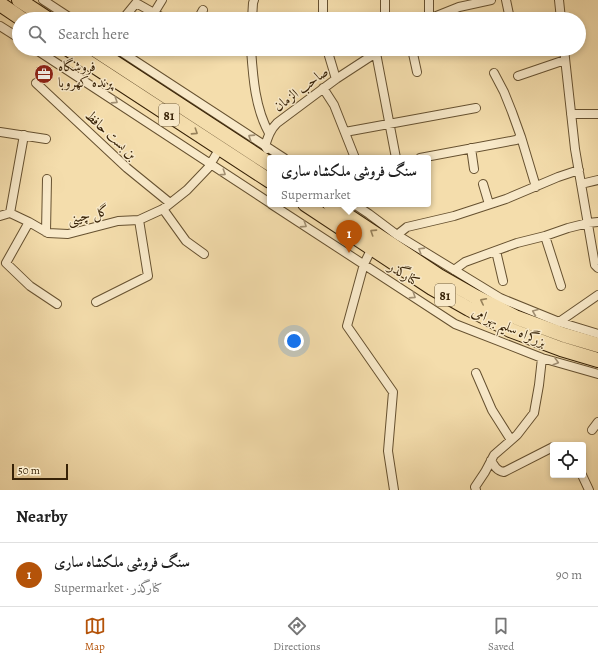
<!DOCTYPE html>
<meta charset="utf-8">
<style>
:root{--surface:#fff;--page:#f6f6f6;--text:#222;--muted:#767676;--line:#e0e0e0;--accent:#b45309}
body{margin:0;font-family:Alegreya,Amiri,serif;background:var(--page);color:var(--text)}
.controls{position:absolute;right:12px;bottom:12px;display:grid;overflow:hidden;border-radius:4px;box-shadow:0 2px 6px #0003}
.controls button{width:36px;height:36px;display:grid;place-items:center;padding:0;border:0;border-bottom:1px solid var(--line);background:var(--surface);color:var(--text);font:20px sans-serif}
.scale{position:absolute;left:12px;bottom:10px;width:56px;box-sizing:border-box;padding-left:4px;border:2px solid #372207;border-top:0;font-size:11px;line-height:14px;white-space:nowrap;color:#372207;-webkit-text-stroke:3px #f8e9c9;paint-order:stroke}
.you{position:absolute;left:294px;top:341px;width:14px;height:14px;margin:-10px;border:3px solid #fff;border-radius:50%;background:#1a73e8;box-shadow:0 0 0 6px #1a73e833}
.badge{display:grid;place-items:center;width:26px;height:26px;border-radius:50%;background:var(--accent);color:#fff;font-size:13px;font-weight:700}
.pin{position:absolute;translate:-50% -33px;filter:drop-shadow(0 1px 2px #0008)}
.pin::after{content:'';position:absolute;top:21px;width:14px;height:12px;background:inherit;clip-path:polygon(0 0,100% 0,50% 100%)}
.popup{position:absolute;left:267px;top:155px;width:164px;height:52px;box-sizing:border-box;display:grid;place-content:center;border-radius:4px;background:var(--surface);filter:drop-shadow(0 1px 3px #0005);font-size:13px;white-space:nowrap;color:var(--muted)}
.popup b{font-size:15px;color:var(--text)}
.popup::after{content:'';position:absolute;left:50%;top:100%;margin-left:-8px;border:8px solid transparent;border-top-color:var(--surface)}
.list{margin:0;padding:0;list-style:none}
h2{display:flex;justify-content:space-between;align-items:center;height:52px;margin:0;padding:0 16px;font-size:17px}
h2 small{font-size:13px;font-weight:400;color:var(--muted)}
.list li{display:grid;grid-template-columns:26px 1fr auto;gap:12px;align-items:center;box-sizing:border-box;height:64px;padding:0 16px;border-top:1px solid var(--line)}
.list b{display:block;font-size:15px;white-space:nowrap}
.list p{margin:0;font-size:13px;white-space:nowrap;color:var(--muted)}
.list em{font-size:13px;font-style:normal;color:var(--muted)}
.icon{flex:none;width:22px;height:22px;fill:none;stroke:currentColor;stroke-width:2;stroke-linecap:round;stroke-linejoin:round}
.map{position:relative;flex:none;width:598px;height:490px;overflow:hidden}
.search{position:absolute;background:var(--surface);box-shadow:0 2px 6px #0003;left:12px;right:12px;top:12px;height:44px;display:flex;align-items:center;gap:10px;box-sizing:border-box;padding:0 14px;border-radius:22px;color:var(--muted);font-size:15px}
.sheet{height:116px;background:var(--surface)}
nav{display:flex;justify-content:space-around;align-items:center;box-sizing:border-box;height:56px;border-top:1px solid var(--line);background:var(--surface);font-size:11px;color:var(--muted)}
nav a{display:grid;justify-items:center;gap:2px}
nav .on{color:var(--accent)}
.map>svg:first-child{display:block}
</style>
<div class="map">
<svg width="598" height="490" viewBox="0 0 598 490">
<rect width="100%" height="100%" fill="#f4ddac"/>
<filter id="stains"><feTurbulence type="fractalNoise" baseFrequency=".005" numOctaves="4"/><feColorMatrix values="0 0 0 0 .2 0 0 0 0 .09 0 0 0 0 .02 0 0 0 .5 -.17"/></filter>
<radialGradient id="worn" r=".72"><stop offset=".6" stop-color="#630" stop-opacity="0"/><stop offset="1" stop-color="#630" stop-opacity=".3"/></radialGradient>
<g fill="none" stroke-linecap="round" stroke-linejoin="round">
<g stroke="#665130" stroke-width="10">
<path id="minor" d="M 43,0 L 72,19
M 323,0 L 323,19
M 385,0 L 385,19
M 429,0 L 429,19 L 459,7 L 491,0
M 506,0 L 510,19
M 559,0 L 561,19
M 154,13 L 162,0
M 123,19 L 136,3 L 138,4 L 154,13 L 165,19
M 198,19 L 203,10
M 252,19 L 253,3 L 254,0
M 0,26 L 19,38
M 35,49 L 270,203
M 117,49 L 284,158
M 251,49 C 253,77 255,108 269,133
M 327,49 L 336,79
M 412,49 L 417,72
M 564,49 L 575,149 L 595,265 L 598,268
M 376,53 L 396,158
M 494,73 L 504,92 L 512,112 L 521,137 L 536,187
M 518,76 L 565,60
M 36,83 L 127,168 L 170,203
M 323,88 L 334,105 L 355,158
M 571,114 L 598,114
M 0,132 L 46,139
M 345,132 L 476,108
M 471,148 L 474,169
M 267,149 L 265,146 C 268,137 270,130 277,123 L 336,79 L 382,49
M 420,158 L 516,140 L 521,137
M 483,184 L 489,204
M 581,184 L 598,180
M 271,204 L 455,324 L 542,358 L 598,374
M 354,204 L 369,214 L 397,235 L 500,298 L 559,322 L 598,334
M 163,209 L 186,241 L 204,254
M 10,213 L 24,135
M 0,216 L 10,213 L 29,222 L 48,233 L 68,234 L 118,221 L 139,220 L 163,209 L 187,190 L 208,168 L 220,148
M 29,222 L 6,263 L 30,286 L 57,304
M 46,232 L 47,179
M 397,235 L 407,227 L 454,216 L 506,199 L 558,177 L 579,170
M 545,236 L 561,286
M 372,248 L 364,264 L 347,326 L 393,392 L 388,451 L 394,490
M 496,251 L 503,281
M 454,270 L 465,262 L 517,243 L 545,236 L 568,228 L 588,223 L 598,222
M 96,302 L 148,276 L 139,220
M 559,322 L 598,295
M 476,373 L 492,410 L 511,440
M 592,430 L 598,422
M 491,460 C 494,466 497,471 504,472 L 553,447
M 582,475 L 589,490
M 476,490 L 475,487 L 485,472 L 494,455 L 517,435 L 534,413 L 539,385 L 542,358"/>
</g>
<g stroke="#372207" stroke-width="16">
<path id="trunk" d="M 19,0 L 48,19
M 0,4 L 22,19
M 68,49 L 270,181
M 94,49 L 270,164
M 305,204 L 432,288 L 469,309 L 510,330 L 561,349 L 598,360
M 330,204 L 439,276 L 476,297 L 515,317 L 564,335 L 598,345"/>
</g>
<use href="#minor" stroke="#f8e9c9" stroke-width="8"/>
<use href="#trunk" stroke="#f4ddac" stroke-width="14"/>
</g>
<defs><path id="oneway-chevron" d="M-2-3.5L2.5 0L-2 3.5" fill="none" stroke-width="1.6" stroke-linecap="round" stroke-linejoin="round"/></defs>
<g stroke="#a18f72">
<use href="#oneway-chevron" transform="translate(115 101) rotate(33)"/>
<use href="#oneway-chevron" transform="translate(251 137) rotate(-147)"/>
<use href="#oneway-chevron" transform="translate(223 173) rotate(33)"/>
<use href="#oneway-chevron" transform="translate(304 225) rotate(33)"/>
<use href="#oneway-chevron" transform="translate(421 250) rotate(-148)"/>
<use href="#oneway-chevron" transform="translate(413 296) rotate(33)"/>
<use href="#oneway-chevron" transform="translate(535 312) rotate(-158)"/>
<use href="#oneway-chevron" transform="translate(556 362) rotate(16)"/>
</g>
<g stroke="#96805a">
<use href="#oneway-chevron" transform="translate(195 132) rotate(33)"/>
<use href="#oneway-chevron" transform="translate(373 232) rotate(-147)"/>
<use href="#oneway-chevron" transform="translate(483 301) rotate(-153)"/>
</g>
<defs>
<g id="office-disc" transform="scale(1)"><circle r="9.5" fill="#8f2418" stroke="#f8e9c9"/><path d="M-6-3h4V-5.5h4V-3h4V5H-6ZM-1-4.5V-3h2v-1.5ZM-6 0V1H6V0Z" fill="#fff"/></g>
</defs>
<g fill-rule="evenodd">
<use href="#office-disc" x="44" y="74"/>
</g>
<g text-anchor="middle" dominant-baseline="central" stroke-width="3" stroke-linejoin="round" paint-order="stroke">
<g fill="#f8e9c9" stroke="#715e41" stroke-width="1">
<rect x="159" y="104" width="20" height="22" rx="3"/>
<rect x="435" y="284" width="20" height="22" rx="3"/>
</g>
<g font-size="13" font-weight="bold" fill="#372207">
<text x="169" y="115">81</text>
<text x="445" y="295">81</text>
</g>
<g font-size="14" fill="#372207" stroke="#f8e9c9" text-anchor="start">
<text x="58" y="66">فروشگاه<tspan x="58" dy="16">پرنده کهروبا</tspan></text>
</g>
<g font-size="14" fill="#372207" stroke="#f8e9c9">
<text transform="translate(301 89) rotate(-37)">صاحب الزمان</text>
<text transform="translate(111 135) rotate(43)">بن بست حافظ</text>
<text transform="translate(88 215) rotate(-13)">گل چینی</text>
<text transform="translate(404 274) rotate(33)">کنارگذر</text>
<text transform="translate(509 327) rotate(24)">بزرگراه سلیم بهرامی</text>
</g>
</g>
<rect width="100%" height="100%" filter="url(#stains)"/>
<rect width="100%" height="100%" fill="url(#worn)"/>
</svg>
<div class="controls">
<button><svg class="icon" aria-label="locate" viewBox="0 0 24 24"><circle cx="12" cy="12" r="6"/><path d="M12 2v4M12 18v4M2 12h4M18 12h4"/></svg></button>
</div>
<div class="scale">50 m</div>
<div class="you"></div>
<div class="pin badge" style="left:349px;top:253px">1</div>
<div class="popup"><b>سنگ فروشی ملکشاه ساری</b>Supermarket</div>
<div class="search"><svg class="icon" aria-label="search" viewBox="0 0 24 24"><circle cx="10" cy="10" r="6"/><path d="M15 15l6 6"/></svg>Search here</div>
</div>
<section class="sheet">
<h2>Nearby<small></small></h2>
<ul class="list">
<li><span class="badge">1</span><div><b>سنگ فروشی ملکشاه ساری</b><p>Supermarket · کنارگذر</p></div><em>90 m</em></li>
</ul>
</section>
<nav>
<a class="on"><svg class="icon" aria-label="map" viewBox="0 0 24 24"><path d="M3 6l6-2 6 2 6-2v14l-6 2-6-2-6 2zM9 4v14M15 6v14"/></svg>Map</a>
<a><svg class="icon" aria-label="directions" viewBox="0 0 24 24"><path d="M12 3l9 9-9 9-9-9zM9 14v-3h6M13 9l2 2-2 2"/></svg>Directions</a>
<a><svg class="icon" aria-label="saved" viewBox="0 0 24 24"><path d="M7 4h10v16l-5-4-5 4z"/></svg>Saved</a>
</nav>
